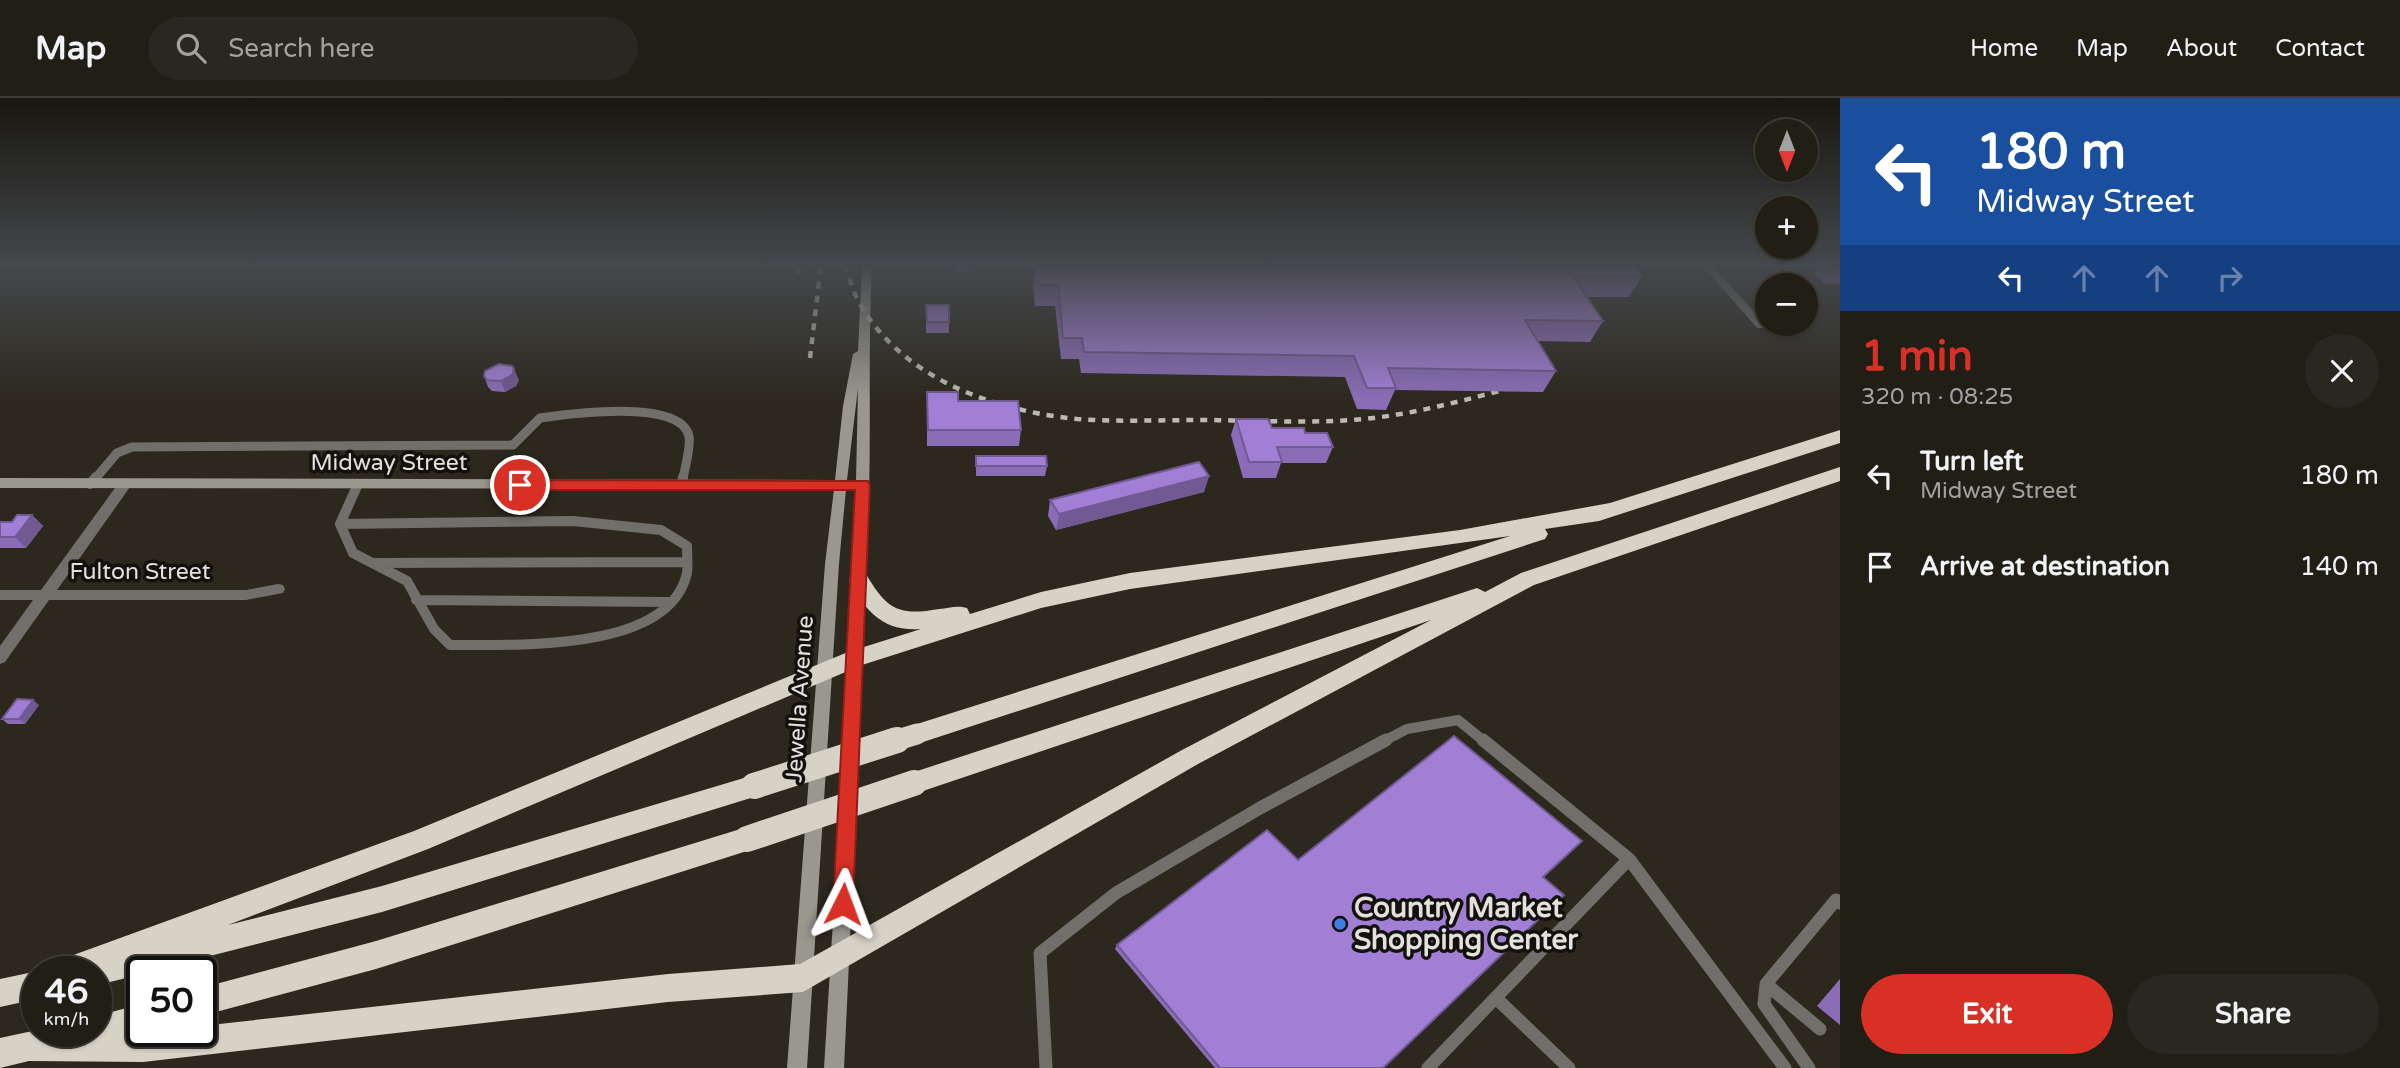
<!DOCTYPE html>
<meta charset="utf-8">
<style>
body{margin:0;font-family:"Varela Round",sans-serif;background:#29271f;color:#f1f3f6;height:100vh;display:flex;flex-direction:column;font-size:26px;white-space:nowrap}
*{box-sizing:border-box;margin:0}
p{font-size:23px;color:#a2a2a1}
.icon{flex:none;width:38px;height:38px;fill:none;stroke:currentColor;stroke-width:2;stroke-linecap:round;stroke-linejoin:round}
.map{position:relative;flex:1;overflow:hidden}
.panel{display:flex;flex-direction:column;background:#211e16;width:560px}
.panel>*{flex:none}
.top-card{background:#1a4fa0;color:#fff;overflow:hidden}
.needle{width:46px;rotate:180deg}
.buttons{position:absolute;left:1755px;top:21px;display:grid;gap:14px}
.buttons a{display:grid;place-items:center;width:63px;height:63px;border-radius:50%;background:#211e16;box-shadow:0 2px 5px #0004,0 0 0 2px #3e3c35;font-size:35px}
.speed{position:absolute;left:21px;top:858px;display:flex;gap:14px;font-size:35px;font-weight:700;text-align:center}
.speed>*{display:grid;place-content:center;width:91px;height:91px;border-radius:50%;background:#211e16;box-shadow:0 2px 5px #0004,0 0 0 2px #3e3c35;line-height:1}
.speed small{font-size:18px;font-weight:400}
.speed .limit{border:4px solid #111;border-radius:10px;background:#fff;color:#111}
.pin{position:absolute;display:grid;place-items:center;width:60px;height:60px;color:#fff;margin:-30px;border:4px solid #fff;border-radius:50%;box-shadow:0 2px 7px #0007}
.me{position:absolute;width:77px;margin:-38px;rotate:3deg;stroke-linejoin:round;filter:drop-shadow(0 0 5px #0008)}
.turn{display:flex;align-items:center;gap:24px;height:147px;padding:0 21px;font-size:32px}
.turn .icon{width:91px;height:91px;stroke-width:2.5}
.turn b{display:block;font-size:49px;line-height:60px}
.lanes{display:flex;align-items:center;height:66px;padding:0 21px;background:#0003;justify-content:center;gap:35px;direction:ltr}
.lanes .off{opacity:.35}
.round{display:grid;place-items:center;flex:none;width:74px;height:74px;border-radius:37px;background:#29271f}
.head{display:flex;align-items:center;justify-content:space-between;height:119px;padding:0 21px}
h1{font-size:42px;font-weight:700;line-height:52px;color:#d93025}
.cta{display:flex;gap:14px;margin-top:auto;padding:14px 21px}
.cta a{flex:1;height:80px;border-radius:42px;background:#d93025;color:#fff;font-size:28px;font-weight:700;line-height:80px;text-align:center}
.cta a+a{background:#29271f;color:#f1f3f6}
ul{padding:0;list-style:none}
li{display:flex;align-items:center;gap:21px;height:91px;padding:0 21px}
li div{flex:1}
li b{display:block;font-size:26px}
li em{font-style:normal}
header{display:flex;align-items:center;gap:42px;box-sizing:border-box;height:98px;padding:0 35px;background:#211e16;border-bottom:2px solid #3e3c35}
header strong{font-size:33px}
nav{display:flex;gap:38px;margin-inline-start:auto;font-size:24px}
.search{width:490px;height:63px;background:#29271f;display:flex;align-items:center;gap:18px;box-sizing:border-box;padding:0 24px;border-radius:38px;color:#a2a2a1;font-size:26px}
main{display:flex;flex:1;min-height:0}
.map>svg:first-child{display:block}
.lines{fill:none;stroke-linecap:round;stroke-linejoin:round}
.lane-far2{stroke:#716f6a;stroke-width:9}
.lane-far1{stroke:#716f6a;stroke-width:10}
.lane{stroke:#716f6a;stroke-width:13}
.street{fill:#716f6a;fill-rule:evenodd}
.secondary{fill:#9a978f;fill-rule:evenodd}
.highway{fill:#d6d2c6;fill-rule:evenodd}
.rail{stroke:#bdbab4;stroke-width:4.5;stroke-dasharray:7 7;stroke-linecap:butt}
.highway-bridge-far1{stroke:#d6d2c6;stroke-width:21}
.highway-bridge{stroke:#d6d2c6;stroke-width:26}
.wall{fill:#8a6db6}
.shaded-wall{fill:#715994}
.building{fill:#a17fd4;stroke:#715994;stroke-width:2}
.route{fill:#d93025;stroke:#8d1f18;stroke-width:2}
.shop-dot{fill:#3f7fe0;stroke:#13110d;stroke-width:2.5}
.labels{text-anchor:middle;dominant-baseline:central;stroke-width:7;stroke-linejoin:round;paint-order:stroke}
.street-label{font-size:23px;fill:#e3e1db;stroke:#13110d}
.near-poi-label{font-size:28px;font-weight:bold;fill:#e3e1db;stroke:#13110d;text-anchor:start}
</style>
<header>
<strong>Map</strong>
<div class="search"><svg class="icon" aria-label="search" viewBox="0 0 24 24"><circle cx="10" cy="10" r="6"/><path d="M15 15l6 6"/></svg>Search here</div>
<nav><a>Home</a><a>Map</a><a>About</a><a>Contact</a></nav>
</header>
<main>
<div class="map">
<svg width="1840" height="970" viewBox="0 0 1840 970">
<rect width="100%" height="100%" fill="#2c281e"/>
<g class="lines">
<path class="lane-far2" d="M95,381L117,355L132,349L513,347L540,320C568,316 680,300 689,338C691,349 685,369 683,381"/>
<path class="lane-far1" d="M90,386L96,379
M682,387L683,379
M573,423L661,432L687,448C687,457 688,466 687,475C669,556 512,546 450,547L434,531L407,483L353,455L340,426Z
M340,426L358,386
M374,465L687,464
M416,502L671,504
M1382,644L1407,631L1458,622L1485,644"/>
<path class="lane" d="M1483,642L1629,761
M1766,886L1820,931
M1496,900L1569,970
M1046,970L1040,855L1116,795L1260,710L1386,642
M1428,970L1629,761L1785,970
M1809,970L1764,906L1766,886L1836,802L1840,805"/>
<path class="street" d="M1702,167H1712L1765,226V230H1757Z
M125,381L131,386L130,389L57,492H246L278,486L283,487L285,491L283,495L246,502H49L5,564L0,566V548L33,502H0V492H41L120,383Z"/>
<path class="secondary" d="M862,167H872C868,245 871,322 869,399C862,590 853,780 844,970H824L849,560L856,392L846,391L839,466L807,970H787L825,466L834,391L0,390V380L835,382L843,308L853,256L858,253ZM858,290L856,382H847Z"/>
<path class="highway" d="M1840,332V345L1599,423L1545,431L1548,436L1545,441L917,646L909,643L905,636L909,629L917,626L1510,438L1130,491L1041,510L862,567L428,751L228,827L382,788L754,677L763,680L766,688L763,696L754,699L382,814L151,873H142V876L106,885L96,881V873H54L58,863L68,859L414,733L848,554L921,531C883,534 865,513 849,482L852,476L859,474L866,476C887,512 899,518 939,511C949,510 957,507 967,510L970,516L1041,494L1130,475L1460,432L1610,405Z
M1840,369V383L1534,487L1198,666L803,894L668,904L143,964L29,963L0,970V940L37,932L96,933V918L142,906V933H146L141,934L201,933V928L668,876L800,866L1182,652L1431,522L914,696L905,693L902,685L905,677L1477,490L1485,494L1521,475Z
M747,729L756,733L760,741L756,749L747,753L376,871L201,918V890L376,843Z
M38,873L37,901L0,909V881Z"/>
<path class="rail" d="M845,167C849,178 852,191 858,202C899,280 995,313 1077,321C1118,324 1159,322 1199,322C1254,322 1309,326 1364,321C1415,316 1465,302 1514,289
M798,175L799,167
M810,260L821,167"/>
<path class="highway-bridge-far1" d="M891,644L917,636"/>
<path class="highway-bridge" d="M754,688L897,642
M747,741L914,685"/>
</g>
<path class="wall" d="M951,167H975V171L958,175Z
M1046,167H1633L1642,178L1629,199H1587L1603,223L1590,244L1538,243L1556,273L1543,294L1395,292L1386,312L1357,311L1345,279L1081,275L1079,261H1061L1055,208H1035L1033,190L1035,169H1047Z
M1821,167H1840V186H1825L1814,176Z
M926,207L949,224V235H926Z
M484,278L519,282L516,288L505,294L492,293L488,289Z
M927,294L958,303L1021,332L1019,348H927Z
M1236,321L1272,330L1305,335L1333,349L1326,365H1281L1276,380H1243L1231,337Z
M976,358L1047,368L1045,378H976Z
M1209,378L1204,394L1056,432L1048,418L1050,402Z
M32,417L43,428L26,450H0V424H12Z
M39,607L25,626H8L2,621Z
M1298,762L1543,779L1383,970H1215L1115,851L1117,847Z
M1840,881V927L1817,908Z"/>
<path class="shaded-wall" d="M958,167H975V171L958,175Z
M514,271L519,282L516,288L505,294L501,283Z
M1209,378L1204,394L1056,432L1059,416Z
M32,417L43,428L26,450L15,439Z
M33,602L39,607L25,626L19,621Z"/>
<path class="building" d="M1051,167H1633L1642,178L1572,177L1603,223L1525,222L1556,273L1388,270L1396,290H1367L1354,258L1084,254L1082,240H1063L1058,187H1037L1035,169H1051Z
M1824,167H1840V176H1833Z
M926,207H949V224H927Z
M499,266L512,268L514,271L512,277L501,283L487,282L484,278L485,273Z
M927,294H958V303H1018L1021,332H928Z
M1236,321H1268L1272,330H1304L1305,335H1327L1333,349H1277L1282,364H1249Z
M976,358H1046L1047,368H976Z
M1199,364L1209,378L1059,416L1050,402Z
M17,417H32L15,439H0V424H12Z
M17,601L33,602L19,621H2Z
M1454,638L1582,743L1543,779L1564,797L1383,970H1220L1117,847L1267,732L1298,762Z"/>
<linearGradient id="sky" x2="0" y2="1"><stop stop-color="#181610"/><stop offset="0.55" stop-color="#45484c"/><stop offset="1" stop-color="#45484c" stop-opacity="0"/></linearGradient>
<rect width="1840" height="303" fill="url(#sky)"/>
<path class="route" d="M520,382L868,383L870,387L853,806L850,813L843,816L835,813L833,806L855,392H520L513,387Z"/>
<circle class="shop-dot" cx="1340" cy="826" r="7"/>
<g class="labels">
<g class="street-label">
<text x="389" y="365">Midway Street</text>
<text x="140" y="474">Fulton Street</text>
<text transform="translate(800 601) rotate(-86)">Jewella Avenue</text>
</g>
<g class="near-poi-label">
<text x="1354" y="810">Country Market<tspan x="1354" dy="32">Shopping Center</tspan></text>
</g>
</g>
</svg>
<div class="buttons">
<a><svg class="needle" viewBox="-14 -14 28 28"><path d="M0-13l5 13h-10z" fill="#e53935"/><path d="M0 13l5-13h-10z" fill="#a2a2a1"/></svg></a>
<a>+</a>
<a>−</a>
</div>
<div class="speed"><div>46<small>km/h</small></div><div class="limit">50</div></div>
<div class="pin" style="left:520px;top:387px;background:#d93025"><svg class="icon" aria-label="arrive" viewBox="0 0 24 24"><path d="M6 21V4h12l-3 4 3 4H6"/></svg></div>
<svg class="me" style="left:843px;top:806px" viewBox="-20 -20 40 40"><path d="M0-17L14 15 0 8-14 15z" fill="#d93025" stroke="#fff" stroke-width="4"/></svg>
</div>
<section class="panel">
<div class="top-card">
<div class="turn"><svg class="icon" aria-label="left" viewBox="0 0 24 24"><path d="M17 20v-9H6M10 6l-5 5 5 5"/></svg><div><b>180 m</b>Midway Street</div></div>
<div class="lanes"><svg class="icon" aria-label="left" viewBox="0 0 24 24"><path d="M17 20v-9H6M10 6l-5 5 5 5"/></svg><svg class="icon off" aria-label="ahead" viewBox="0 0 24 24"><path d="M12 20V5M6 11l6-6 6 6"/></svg><svg class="icon off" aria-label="ahead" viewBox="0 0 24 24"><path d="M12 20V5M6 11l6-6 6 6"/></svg><svg class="icon off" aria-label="right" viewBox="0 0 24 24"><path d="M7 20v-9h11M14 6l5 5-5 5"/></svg></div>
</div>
<div class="head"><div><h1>1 min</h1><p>320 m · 08:25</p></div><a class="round"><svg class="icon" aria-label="close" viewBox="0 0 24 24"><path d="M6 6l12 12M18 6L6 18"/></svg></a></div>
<ul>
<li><svg class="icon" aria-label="left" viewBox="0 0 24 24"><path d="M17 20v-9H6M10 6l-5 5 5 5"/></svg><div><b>Turn left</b><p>Midway Street</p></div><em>180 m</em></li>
<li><svg class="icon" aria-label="arrive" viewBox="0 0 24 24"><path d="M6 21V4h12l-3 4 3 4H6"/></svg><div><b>Arrive at destination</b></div><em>140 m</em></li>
</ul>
<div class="cta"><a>Exit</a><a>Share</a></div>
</section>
</main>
